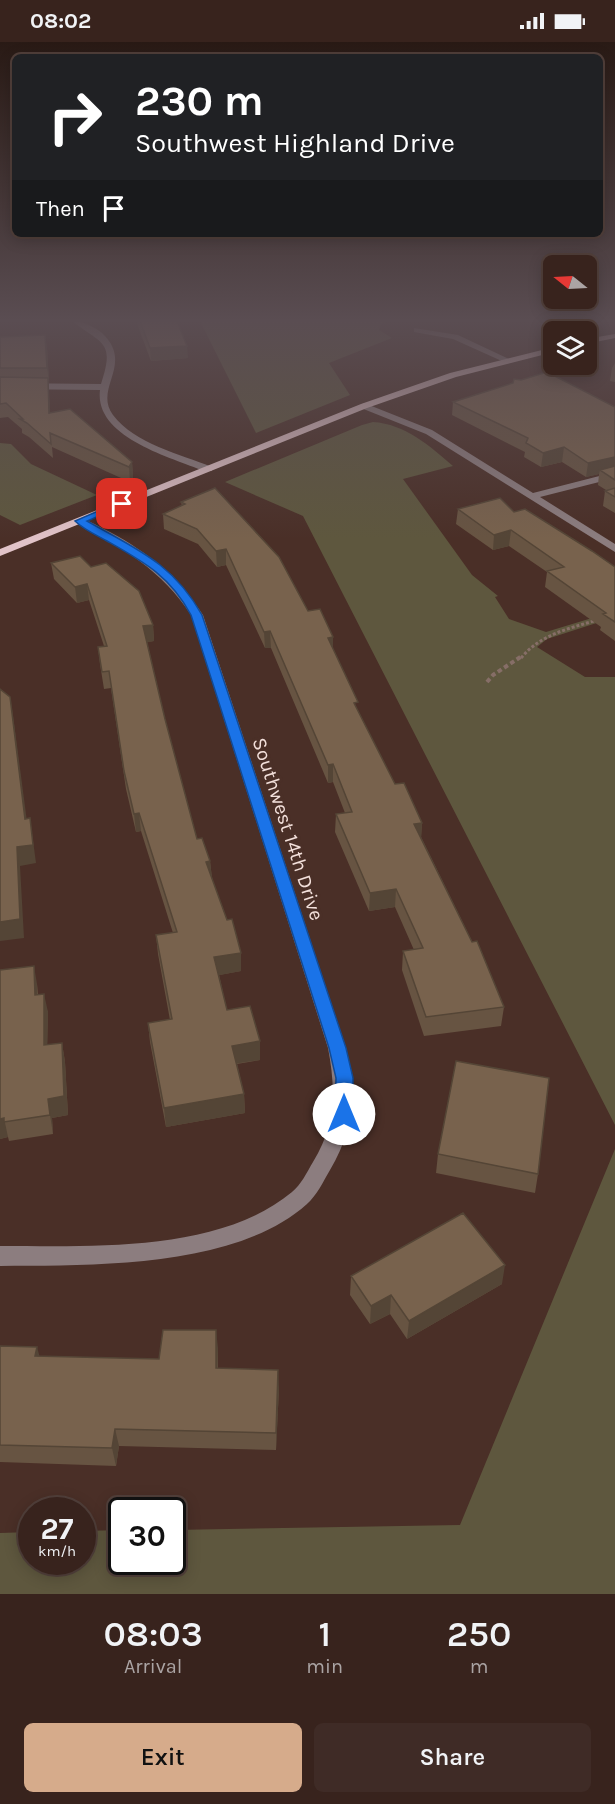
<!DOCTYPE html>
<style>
body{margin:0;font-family:Karla,sans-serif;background:#3f2b26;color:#f1f3f6;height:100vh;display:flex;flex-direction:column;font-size:22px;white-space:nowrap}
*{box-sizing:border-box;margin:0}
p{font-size:20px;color:#aba4a4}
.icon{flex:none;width:33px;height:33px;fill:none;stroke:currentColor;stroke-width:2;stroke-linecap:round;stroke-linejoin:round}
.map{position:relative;height:1552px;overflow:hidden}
.side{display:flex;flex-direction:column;background:#38231d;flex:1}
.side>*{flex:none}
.banner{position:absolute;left:12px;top:12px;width:591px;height:183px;border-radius:9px;box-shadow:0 3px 15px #0003,0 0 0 2px #52403b;background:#202124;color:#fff;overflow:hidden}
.needle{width:39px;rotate:288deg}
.tools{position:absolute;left:543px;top:213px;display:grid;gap:12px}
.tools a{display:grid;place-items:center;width:54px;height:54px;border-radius:9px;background:#38231d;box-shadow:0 3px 15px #0003,0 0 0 2px #52403b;font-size:30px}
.speed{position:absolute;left:18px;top:1455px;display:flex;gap:12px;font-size:30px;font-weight:700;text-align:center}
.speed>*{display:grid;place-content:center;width:78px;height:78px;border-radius:50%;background:#38231d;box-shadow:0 3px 15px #0003,0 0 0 2px #52403b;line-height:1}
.speed small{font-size:15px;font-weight:400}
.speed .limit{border:3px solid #111;border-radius:9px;background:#fff;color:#111}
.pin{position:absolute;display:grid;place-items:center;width:51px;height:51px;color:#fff;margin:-26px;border-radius:12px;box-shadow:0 3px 9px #0006}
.me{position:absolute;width:66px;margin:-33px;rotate:0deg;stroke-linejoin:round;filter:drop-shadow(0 0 4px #0008)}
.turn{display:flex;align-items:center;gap:21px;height:126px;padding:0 24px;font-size:27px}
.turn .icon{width:78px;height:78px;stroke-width:2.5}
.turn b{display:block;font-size:42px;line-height:51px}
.then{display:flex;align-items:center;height:57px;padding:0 24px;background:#0003;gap:12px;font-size:22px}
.eta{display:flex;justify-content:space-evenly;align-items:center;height:102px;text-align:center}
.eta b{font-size:36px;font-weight:600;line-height:42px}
.action{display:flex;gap:12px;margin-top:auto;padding:12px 24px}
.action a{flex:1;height:69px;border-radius:9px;background:#d6ab8b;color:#111;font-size:24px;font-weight:600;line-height:69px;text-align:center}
.action a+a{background:#3f2b26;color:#f1f3f6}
.status{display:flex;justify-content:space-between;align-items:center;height:42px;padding:0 30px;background:#38231d;direction:ltr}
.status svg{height:16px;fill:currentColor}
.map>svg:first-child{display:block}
.green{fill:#5e573e}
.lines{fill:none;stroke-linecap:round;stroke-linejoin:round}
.path-far1{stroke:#866e67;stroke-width:3;stroke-dasharray:3 2;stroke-linecap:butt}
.path{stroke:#866e67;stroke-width:4;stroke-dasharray:4.5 3;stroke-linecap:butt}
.minor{fill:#8c7d7f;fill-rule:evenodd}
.major{fill:#e1c3c8;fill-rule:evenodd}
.wall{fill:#675442}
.shaded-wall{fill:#544536}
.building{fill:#78624d;stroke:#544536;stroke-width:1.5}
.route{fill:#1a73e8;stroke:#114b97;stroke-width:1.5}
.labels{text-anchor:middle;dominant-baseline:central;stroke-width:6;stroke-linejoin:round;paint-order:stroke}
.street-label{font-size:20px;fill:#f3e0db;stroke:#4a2f27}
</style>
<div class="status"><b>08:02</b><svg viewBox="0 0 49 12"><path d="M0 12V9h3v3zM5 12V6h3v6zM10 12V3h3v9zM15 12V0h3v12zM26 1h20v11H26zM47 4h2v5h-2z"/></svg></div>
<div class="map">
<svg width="615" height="1552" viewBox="0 0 615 1552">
<rect width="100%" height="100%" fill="#4a2f27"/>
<path class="green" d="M200,279H386L380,284L379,288L392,296L329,321L350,353L256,391Z
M373,380C405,382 430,404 453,424L403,437L472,533L498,554L495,555L509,577L546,590L615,569V575L547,597L537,605L585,635H615V1083L303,474L225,440L362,383Z
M0,401L11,402L31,422L97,453L20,483L0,473Z
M615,1107V1552H0V1491L31,1490L32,1520H82L83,1489L121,1488L122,1520H172L173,1488L460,1483Z"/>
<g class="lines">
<path class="path-far1" d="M521,616C541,592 568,587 597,578"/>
<path class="path" d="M487,640L493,633L522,614"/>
<path class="minor" d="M72,279C83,279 93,284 102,291C135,322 93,346 113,373C135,402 180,412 212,425V429H204C170,415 94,395 100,348L0,347V341L101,342C115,299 103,303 72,279Z
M414,286L458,293L511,318L504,320L453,297L414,290Z
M364,361L432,388L533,451L615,430V436L540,455L615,502V510L426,392L361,366L359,364Z
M80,476C90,479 100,485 110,490C149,511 179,536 203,573L346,1006C356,1051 354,1088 330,1128C323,1140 317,1153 307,1162C234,1227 92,1223 0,1224V1204C90,1204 219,1211 292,1150C301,1143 307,1130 313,1120C336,1083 336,1048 328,1006L191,573C163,529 122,505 76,481V477Z"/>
<path class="major" d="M615,292V296L586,302V297Z
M554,305V310L456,335L367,366L0,514V507L361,362L450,331Z"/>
</g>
<path class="wall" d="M136,279H177L188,316L151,319Z
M0,295L47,306L49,339H48L50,371L132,420L133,435L130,440L52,405L53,416L29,395L22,391V387L8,375L0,376Z
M615,321V340L610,339L612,326Z
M453,360L615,365V471L603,464L605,449L606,448L598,443L599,432L586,435L562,420L541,425L524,415L525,410L452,373Z
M215,446L308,569L333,595V607L357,667L395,742L422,781L421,795L504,965L501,984L424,994L402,928L403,909L414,908L395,865L369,869L335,790L336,772L345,771L333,740L328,741L271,606H265L226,523L217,525L198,502L164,487L163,472L182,464L181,460Z
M458,467L514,470L615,525V599L600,588L601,585L545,545L547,530L509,504L493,508L456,482Z
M51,521L153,583L154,599L147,600L165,677L197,797L210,819L212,836L241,929L219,933L227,968L260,1018L237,1022L244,1052L245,1071L166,1085L150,1000L148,981L170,978L158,912L156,893L173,891L141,789L136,790L126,747L111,646L104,647L100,622L98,605L104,604L89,558L77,561L54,537Z
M0,928L37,942L38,952L48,970L47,1003L62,1001L65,1020L68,1073L52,1076L53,1092L9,1099L8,1095L0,1097Z
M438,1112L538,1132L535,1151L436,1131Z
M351,1234L502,1242L407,1297L390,1272L370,1282L350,1253Z
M0,1304L39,1314L159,1317L218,1306V1326L279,1346L276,1408L119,1404L116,1424L0,1420Z"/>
<path class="shaded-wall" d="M45,293L47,306L49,339L47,326Z
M187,304L188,316L151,319L150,306Z
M48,336L49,350L51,385L49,371Z
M564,405L562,420L541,425L543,411Z
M615,415V429L600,428L599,432L586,435L588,421Z
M132,420L133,435L130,440L129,425Z
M511,488L509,504L493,508L494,493Z
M226,507V523L217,525L216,509Z
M87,542L89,558L77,561L75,545Z
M153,583L154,599L144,601L143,584Z
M270,589L271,606H265L264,590Z
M333,595V612L328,596Z
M10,655L13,673L29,795L25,777Z
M333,722V740L328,741V723Z
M139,771L141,789L136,790L134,772Z
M30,776L36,821L20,824L24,896L0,899V880L17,805Z
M422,781L421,799L414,782Z
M210,819L212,837L206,820Z
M396,847L395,865L369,869L370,851Z
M241,911V929L215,934L214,915Z
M34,924L37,942L38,972L35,953Z
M44,952L48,970L47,1022L44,1003Z
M260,999V1018L233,1022L232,1004Z
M62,1001L65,1020L68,1073L52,1076L53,1092L50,1073L48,1057Z
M244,1052L245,1071L166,1085L164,1066Z
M4,1076L8,1095L0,1097V1077Z
M505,1223L502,1242L407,1297L409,1279Z
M391,1253L390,1272L370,1282L371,1264Z
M216,1288L218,1306L217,1344L216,1326Z
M37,1305L42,1323L35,1314Z
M278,1328L279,1346L276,1408V1391Z
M115,1387L119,1404L116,1424L112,1406Z"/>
<path class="building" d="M140,279H177L187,304L150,306Z
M45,293L47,326H0V295Z
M547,330L615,365V415L588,421L564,405L543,411L526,401L528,396L453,360L513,341L514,337L521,338Z
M0,335L48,336L49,371L70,367L132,420L129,425L50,391L51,402L27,381L20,377H23L6,361L0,362Z
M615,424V438L600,428Z
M215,446L279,515L308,569L320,567L333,595L328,596L358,660L354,661L395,742L404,741L422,781L414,782L472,900L477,899L504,965L426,975L403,909L423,906L396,847L370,851L336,772L352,770L333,722L328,723L270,589L264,590L226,507L216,509L197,487L163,472L185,462L181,460Z
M615,446V455L605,449Z
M500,456L514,470L525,467L592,509L615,525V580L603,572L606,571L547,529L564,525L511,488L494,493L458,467Z
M80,514L91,525L106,521L139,549L153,583L143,584L165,677L197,797L202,796L210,819L206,820L227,878L232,877L241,911L214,915L227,968L250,964L260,999L232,1004L244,1052L164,1066L148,981L172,977L156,893L177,890L139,771L134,772L124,729L109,629L102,630L98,605L107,604L87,542L75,545L51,521Z
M0,647L10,655L25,777L30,776L33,803L17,805L20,877L0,880Z
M34,924L35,953L44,952V1003L62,1001L64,1054L48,1057L50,1073L4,1080V1076L0,1077V928Z
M456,1019L549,1036L538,1132L438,1112Z
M463,1171L505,1223L409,1279L391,1253L371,1264L351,1234Z
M163,1288H216V1326L278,1328L276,1391L115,1387L112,1406L0,1403V1304L37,1305L35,1314L159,1317Z"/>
<linearGradient id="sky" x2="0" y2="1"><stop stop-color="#291a15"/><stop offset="0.56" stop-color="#5a4d52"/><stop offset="1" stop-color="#5a4d52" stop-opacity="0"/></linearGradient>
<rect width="615" height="497" fill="url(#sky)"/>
<path class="route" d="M119,460L127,462L87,479C136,507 173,521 202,573L346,1006L353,1036V1072L350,1077L344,1079L338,1077L335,1072L336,1036L329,1006L191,573C170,534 144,520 107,499C96,493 83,487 75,479Z"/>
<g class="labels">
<g class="street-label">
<text transform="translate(288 787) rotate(72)">Southwest 14th Drive</text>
</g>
</g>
</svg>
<div class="tools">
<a><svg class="needle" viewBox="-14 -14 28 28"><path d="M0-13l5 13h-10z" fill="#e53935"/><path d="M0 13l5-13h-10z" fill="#aba4a4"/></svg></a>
<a><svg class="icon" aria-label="layers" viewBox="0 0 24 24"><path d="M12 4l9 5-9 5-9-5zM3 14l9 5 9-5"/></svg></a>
</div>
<div class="speed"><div>27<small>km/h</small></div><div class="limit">30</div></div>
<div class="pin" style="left:122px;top:462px;background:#d93025"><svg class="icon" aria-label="arrive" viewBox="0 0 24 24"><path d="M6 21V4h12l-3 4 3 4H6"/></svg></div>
<svg class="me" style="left:344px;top:1072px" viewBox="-20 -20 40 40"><circle r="19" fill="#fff"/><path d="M0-13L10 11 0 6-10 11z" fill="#1a73e8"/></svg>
<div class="banner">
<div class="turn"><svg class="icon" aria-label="right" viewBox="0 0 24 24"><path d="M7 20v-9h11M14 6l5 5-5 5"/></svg><div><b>230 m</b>Southwest Highland Drive</div></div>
<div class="then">Then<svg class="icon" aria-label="arrive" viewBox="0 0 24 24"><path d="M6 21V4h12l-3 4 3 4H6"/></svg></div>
</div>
</div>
<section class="side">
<div class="eta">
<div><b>08:03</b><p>Arrival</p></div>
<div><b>1</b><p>min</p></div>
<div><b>250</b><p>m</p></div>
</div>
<div class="action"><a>Exit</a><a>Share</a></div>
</section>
